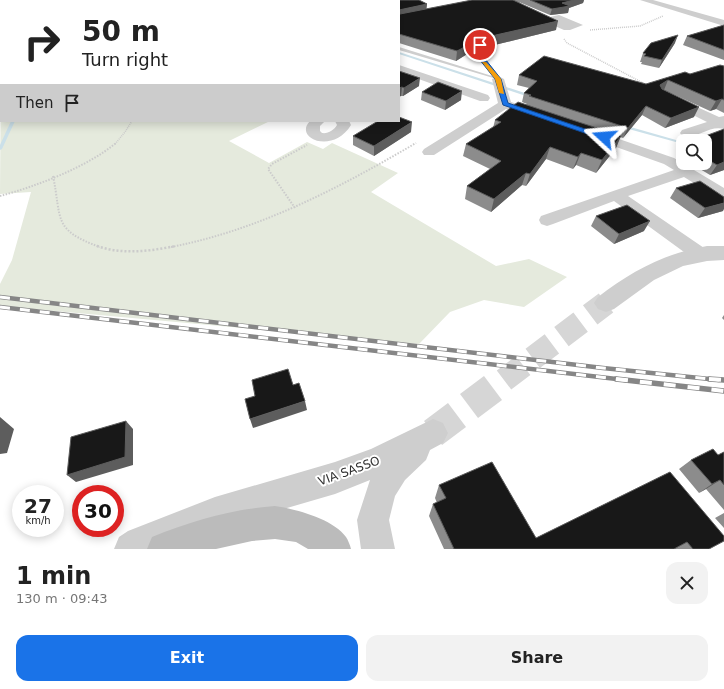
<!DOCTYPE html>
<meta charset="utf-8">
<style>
body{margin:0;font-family:"DejaVu Sans",sans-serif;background:#f2f2f2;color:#222;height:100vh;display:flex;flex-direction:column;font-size:15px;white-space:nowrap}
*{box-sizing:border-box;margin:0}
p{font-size:13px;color:#767676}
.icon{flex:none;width:22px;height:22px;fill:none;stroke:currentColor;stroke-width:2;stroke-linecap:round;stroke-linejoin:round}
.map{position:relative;height:549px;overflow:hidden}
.sheet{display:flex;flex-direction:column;background:#fff;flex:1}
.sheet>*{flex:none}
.banner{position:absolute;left:0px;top:0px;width:400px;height:122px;box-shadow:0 2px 10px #0003;background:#fff;color:#222;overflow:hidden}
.fabs{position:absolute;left:676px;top:134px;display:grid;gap:8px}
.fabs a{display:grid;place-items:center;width:36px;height:36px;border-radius:8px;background:#fff;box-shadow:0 2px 10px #0003;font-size:20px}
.speed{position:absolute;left:12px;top:485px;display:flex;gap:8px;font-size:20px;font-weight:700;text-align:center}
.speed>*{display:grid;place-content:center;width:52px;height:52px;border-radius:50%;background:#fff;box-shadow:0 2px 10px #0003;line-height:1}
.speed small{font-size:10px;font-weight:400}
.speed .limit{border:6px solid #d22;background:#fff;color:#111}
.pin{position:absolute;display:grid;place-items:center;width:34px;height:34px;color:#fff;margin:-17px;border:2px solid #fff;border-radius:50%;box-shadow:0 1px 4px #0007}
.me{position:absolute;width:44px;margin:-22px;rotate:289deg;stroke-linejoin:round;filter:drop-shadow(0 0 3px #0008)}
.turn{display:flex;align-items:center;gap:14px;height:84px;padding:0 16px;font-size:18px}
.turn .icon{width:52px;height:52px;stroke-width:2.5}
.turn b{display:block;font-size:28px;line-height:34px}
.then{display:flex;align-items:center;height:38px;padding:0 16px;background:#0003;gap:8px;font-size:15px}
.round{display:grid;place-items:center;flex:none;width:42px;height:42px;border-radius:12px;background:#f2f2f2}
.head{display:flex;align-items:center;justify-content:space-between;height:68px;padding:0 16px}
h1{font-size:24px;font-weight:800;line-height:30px}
.cta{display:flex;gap:8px;margin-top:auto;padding:8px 16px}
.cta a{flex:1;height:46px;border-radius:12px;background:#1a73e8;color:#fff;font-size:16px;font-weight:800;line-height:46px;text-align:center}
.cta a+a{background:#f2f2f2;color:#222}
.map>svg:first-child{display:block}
.green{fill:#e5eadd}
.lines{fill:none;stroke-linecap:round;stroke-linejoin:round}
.stream{fill:#cbe0e9;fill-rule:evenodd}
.tertiary-tunnel-far1{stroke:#d6d6d6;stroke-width:24;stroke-dasharray:24 12;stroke-linecap:butt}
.tertiary-tunnel{stroke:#d6d6d6;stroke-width:30;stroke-dasharray:30 15;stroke-linecap:butt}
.path-far2{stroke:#cbcbcb;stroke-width:1.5;stroke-dasharray:1 1;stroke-linecap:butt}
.path-far1{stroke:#cbcbcb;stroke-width:2;stroke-dasharray:1.5 1.5;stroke-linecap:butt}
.path{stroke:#cbcbcb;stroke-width:2.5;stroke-dasharray:2 2;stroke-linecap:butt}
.service{fill:#cecece;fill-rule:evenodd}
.minor{fill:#cecece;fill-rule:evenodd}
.tertiary{fill:#cecece;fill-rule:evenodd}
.secondary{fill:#bbb;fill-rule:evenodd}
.rail-far1-casing{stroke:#868686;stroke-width:4.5}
.rail-casing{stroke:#868686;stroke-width:5.5}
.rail-far1{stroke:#fff;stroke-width:3;stroke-dasharray:10;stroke-linecap:butt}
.rail{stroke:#fff;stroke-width:4;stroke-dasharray:12;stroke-linecap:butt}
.wall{fill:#8c8c8c}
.shaded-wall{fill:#5d5d5d}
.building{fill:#181818;stroke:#5d5d5d}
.route{fill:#1a73e8;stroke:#114b97}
.slow{fill:#f59e0b}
.labels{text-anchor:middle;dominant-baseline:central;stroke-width:4;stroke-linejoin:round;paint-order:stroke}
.near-street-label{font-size:12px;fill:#313131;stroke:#fff}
</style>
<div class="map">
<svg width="724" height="549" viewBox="0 0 724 549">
<rect width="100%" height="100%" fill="#fff"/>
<path class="green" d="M1,51V121H270L229,141L269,163L307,142L323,149L332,143L398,173L371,192L496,266L529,259L567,277L524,307L484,300L450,312L419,344L0,306V284L12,260L31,192L0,194Z"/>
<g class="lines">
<path class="stream" d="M0,7H1V9H0Z
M399,52L531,95L532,96L529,97L399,54Z
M11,121H15L2,149L0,150V145Z
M625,126H627L683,142V144L625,128Z"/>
<path class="tertiary-tunnel-far1" d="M504,380L606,303"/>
<path class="tertiary-tunnel" d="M433,433L505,379"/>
<path class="path-far2" d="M247,0L250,1
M590,30L640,26L663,16
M564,39L567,43L647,85
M115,144L125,132L132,121"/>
<path class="path-far1" d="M53,176C62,219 52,230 100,247
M0,196C37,186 87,167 116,143
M295,208L268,169L272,164L307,145
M171,247C259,230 339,188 416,143"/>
<path class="path" d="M97,246C123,255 150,251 176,246"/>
<path class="service" d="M478,44L482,45L478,50L500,78V80L399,50V47L492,76L473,50Z"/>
<path class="minor" d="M70,0H80V1H70Z
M504,0H512L550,17L559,15L583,25L570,30H564L507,5Z
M640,0H653L724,20V26Z
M399,65L488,95L490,98L488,101H480L399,72Z
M498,76L504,79L511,102L543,112L544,115L543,118H533L506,109L434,155H424L422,152L424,149L498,103L492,79Z
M673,96L719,117L724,116V129C708,125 697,140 682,136L680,133L682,130L707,122L669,103L667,100Z
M310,121H325L320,126V131L322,133C328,134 334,130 337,125L335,121H349L351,125C333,155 293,138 310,121Z
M593,130L674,158L724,188V200L718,198L684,177L628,196L707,250L710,255L707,260L701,261L695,260L614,201L553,224L547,226L541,224L539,220L541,216L674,170L664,164L588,137L586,134L588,131Z"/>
<path class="tertiary" d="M707,246H724V260L707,261L683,266L654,280L614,309L606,312L598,309L594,303L598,297C632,271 665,253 707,246Z
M433,419L443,423L448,433L443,443L430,450L426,460L405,480L395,496L389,520L395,549H361L357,520L370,480L335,494L215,529L167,549H114L119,537L128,531L215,497L335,462L371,449Z"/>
<path class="secondary" d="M275,506C296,509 333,519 346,537C348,540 350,545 351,549H308L296,542L275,539L252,541L216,549H147L152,537C191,521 232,509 275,506Z"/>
<defs>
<path id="rail-far1" d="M0,297L603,368L719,380
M0,307L625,380"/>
<path id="rail" d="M616,379L724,391
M709,379L724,380"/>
</defs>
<use href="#rail-far1" class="rail-far1-casing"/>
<use href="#rail" class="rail-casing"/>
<use href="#rail-far1" class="rail-far1"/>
<use href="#rail" class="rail"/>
</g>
<path class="wall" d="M317,0H419L427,4L426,9L472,0H584L583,3L569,8L568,13L550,15L519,2L556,30L486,47L478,43L473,48L472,51L456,61L399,43V1H317Z
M724,25V60L683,45L687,36Z
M675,43L659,68L641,64L642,62H640L643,53Z
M724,66V113L716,109L710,111L664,90L694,117L665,128L642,115L623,138L620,137L616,148L596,173L576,165L573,169L546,159L526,186L522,185L491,212L465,199L467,186L490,169L463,156L466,144L493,128L495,120L526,105L527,104L522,102L524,93L529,88L517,85L519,75L646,84Z
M399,71L419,86L403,96H401Z
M422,92L461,100L445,110L421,100Z
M724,129V170L710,175L690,163H705V141Z
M411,132L374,156L353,145V136Z
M683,145V159L677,155Z
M676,188L723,211L698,218L670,198Z
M596,216L644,231L614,244L591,226Z
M724,315V320L722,318Z
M724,452V510L706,489L699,493L679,469L691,460L718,455Z
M670,472L709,549H444L429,516L433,504L437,503L435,498L439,485L536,538Z
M724,513V528L715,518Z"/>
<path class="shaded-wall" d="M574,0H584L583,3L569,8L568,13L550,15L552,9L562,3Z
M427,4L426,13L399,18V10Z
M558,21L556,30L486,47L487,37Z
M480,33L478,43L473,48L472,51L456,61L457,51L473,39Z
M678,35L675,43L659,68L662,60Z
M420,78L419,86L403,96L404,88Z
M668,80L664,90L656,95L660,85Z
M402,87L401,96L399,97V88Z
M462,91L461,100L445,110L446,101Z
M722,99L716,109L710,111L716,101Z
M646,106L642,115L623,138L628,128Z
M699,107L694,117L665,128L671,118Z
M412,122L411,132L374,156V146Z
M621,136L616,148L596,173L602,160Z
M550,147L546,159L526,186L530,174Z
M581,153L576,165L573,169L578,157Z
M724,162V170L710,175L717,165Z
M526,173L522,185L491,212L494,199Z
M724,203V209L723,211L698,218L705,208Z
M650,221L644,231L614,244L619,234Z
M305,401L307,410L253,428L250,419Z
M0,417L14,429L7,453L0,454Z
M126,421L133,429V465L76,482L67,475Z
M720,480L706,489L699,493L712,484Z"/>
<path class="building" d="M320,0H419L427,4L399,10V1H320Z
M472,0H513L558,21L487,37L480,33L473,39L474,42L457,51L399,34V14H400Z
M530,0H574L562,3L570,6L552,9Z
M724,25V50L687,36Z
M678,35L662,60L644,56L646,54L643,53L651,43Z
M544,56L646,84L685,72L690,74L720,65L724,66V100L722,99L716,101L668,80L660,85L662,89L699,107L671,118L646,106L628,128L529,96L531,95L524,93L537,81L519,75Z
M399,71L420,78L404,88L402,87L399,88Z
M438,82L462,91L446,101L422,92Z
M518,102L621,136L602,160L581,153L578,157L550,147L530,174L526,173L494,199L467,186L501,161L466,144L501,122L495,120Z
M399,117L412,122L374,146L353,136L378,121H399Z
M724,129V162L717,165L705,158V141H692Z
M700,181L724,197V203L705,208L676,188Z
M627,205L650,221L619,234L596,216Z
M288,369L293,385L299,383L305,401L250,419L245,399L255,396L252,380Z
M126,421L125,457L67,475L71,437Z
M713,449L718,455L724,452V485L720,480L712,484L691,460Z
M492,462L536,538L670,472L724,536V541L709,549H693L687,542L674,549H454L433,504L446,498L439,485Z"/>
<path class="route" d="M478,44L483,45L478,50L501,79L508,103L606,136V139H602L503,105L495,79L472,50Z"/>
<path class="slow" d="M482,62H486L501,79L504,94L499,93L495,79Z"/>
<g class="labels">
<g class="near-street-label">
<text transform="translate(349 471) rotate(-20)">VIA SASSO</text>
</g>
</g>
</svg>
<div class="fabs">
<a><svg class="icon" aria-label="search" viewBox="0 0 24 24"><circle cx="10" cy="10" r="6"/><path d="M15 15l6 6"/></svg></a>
</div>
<div class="speed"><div>27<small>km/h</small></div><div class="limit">30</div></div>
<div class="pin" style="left:480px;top:45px;background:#d93025"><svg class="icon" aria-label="arrive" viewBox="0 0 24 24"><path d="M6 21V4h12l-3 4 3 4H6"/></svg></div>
<svg class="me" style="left:604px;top:137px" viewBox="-20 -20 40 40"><path d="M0-17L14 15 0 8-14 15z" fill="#1a73e8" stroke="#fff" stroke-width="4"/></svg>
<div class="banner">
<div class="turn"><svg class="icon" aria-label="right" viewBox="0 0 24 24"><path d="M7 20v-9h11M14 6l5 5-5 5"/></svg><div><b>50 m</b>Turn right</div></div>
<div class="then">Then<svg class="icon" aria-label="arrive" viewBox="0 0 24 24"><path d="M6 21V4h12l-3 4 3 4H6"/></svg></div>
</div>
</div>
<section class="sheet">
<div class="head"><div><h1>1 min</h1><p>130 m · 09:43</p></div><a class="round"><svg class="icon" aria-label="close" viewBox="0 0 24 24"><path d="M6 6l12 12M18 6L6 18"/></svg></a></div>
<div class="cta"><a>Exit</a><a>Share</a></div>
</section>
